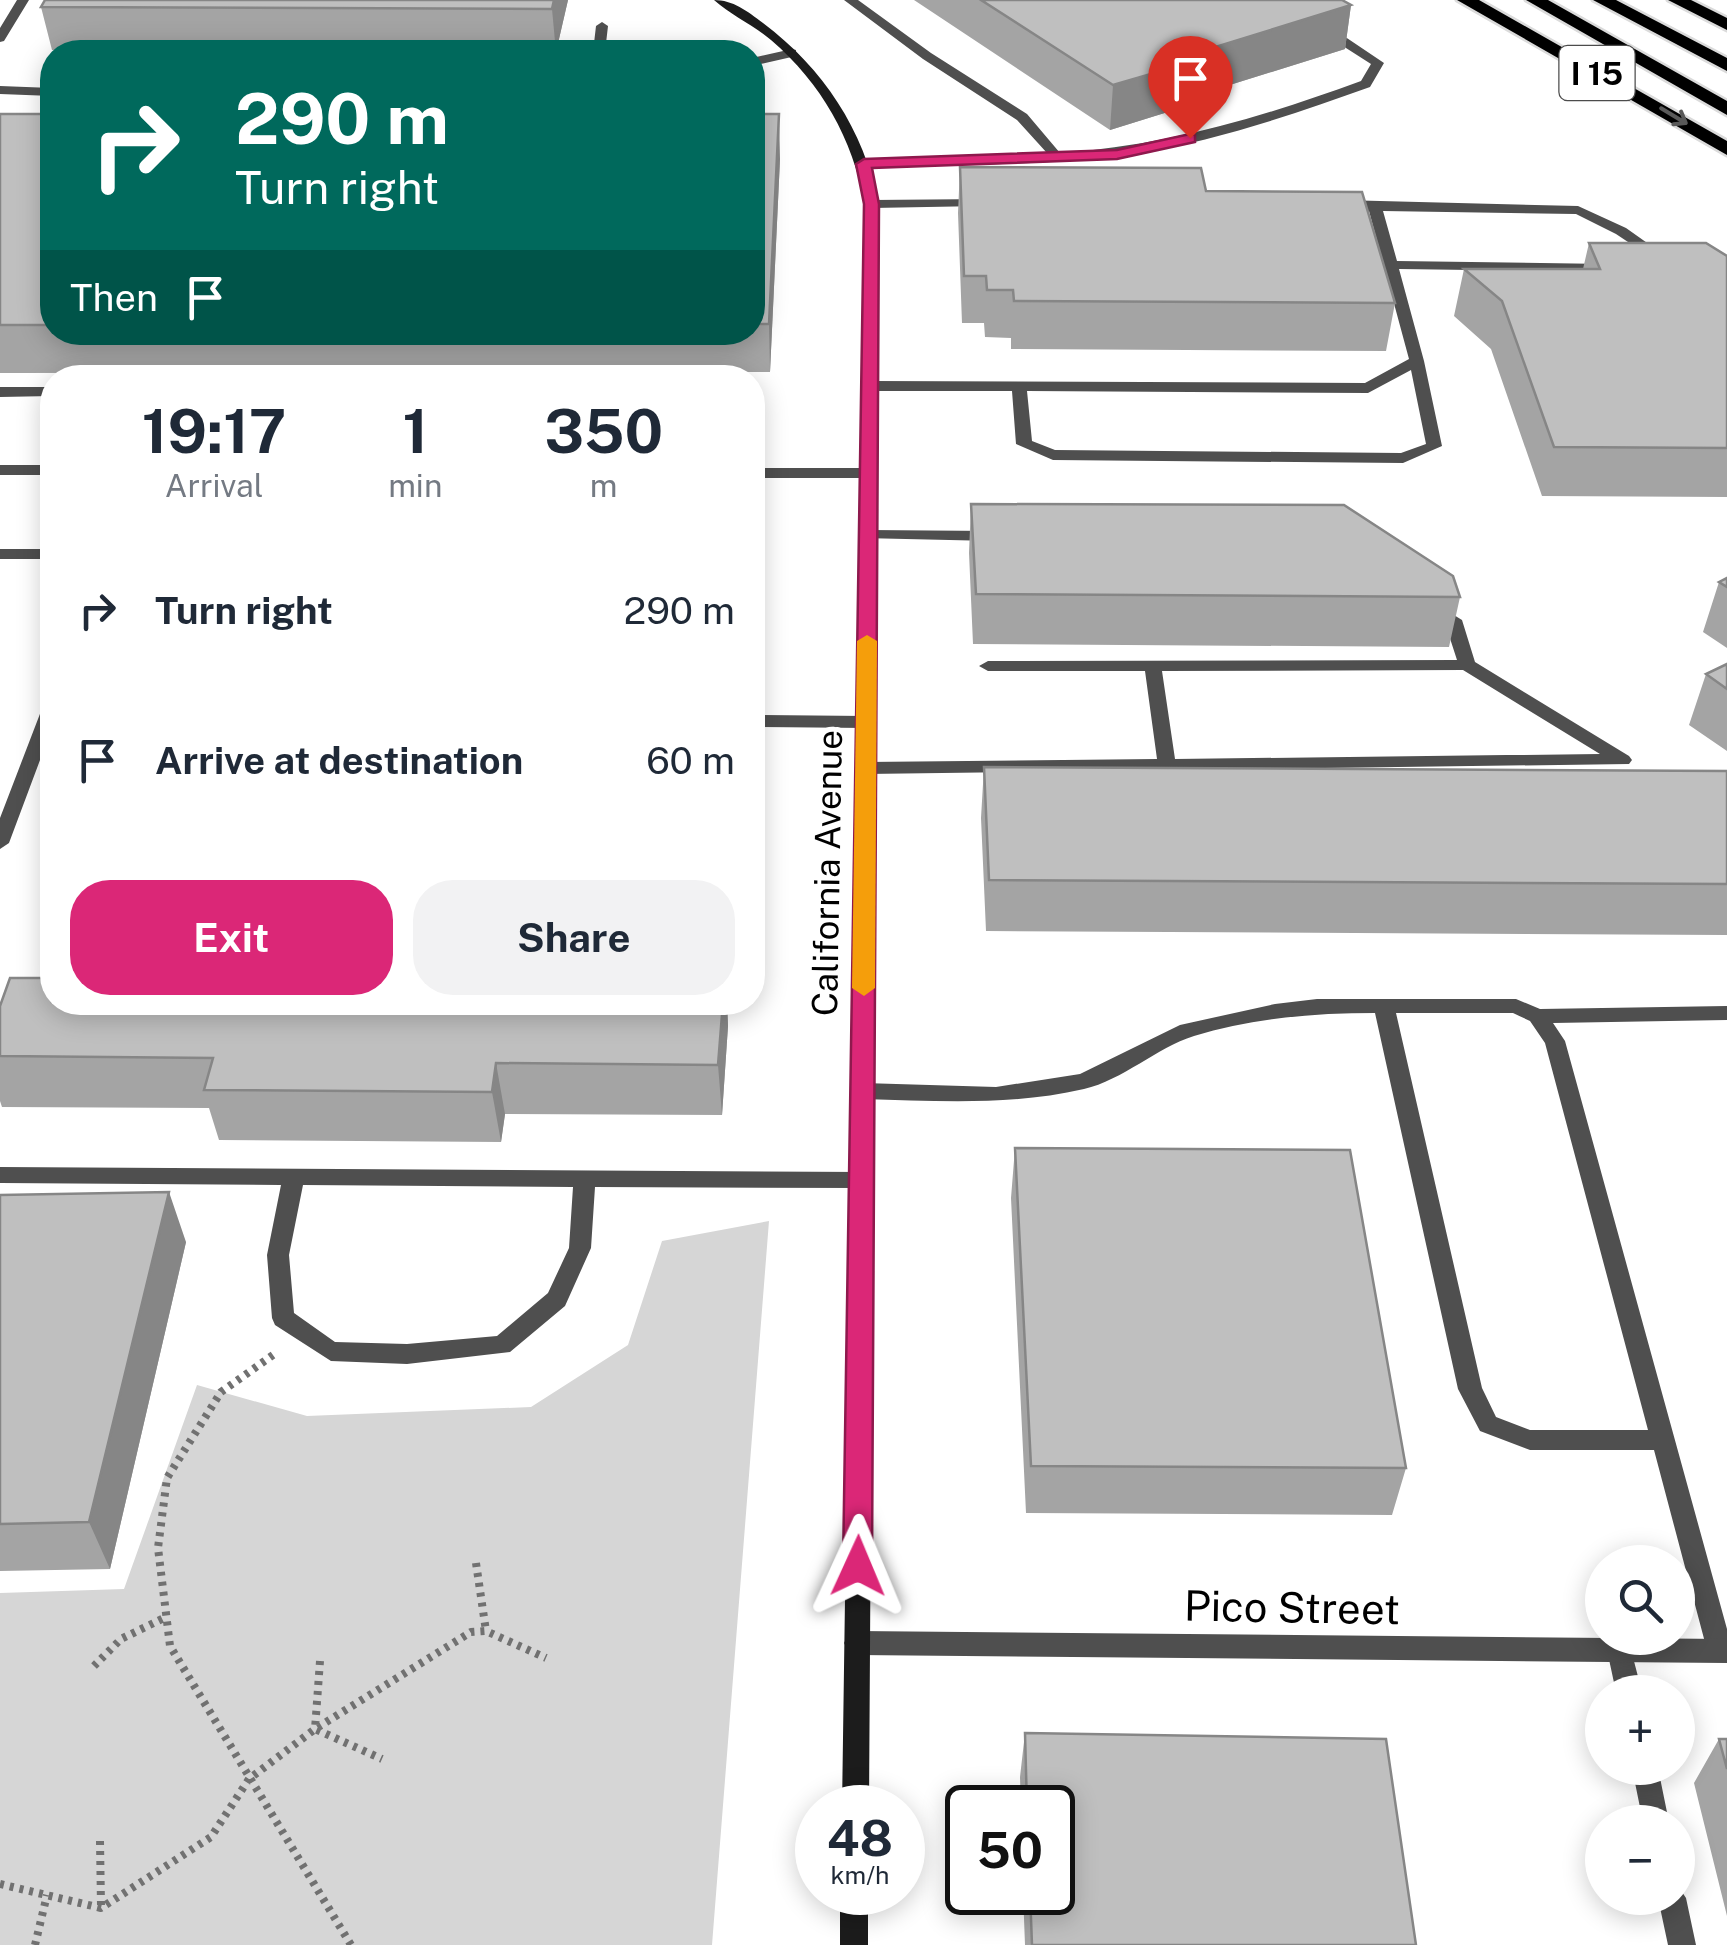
<!DOCTYPE html>
<meta charset="utf-8">
<style>
body{margin:0;font-family:"Public Sans",sans-serif;background:#f2f2f3;color:#1f2937;height:100vh;display:flex;flex-direction:column;font-size:38px;white-space:nowrap}
*{box-sizing:border-box;margin:0}
p{font-size:32px;color:#747a83}
.icon{flex:none;width:55px;height:55px;fill:none;stroke:currentColor;stroke-width:2;stroke-linecap:round;stroke-linejoin:round}
.map{position:relative;flex:1;overflow:hidden}
.sheet{position:absolute;left:40px;top:365px;width:725px;height:650px;display:flex;flex-direction:column;background:#fff;border-radius:40px;box-shadow:0 5px 25px #0003}
.sheet>*{flex:none}
.banner{position:absolute;left:40px;top:40px;width:725px;height:305px;border-radius:40px;box-shadow:0 5px 25px #0003;background:#00695c;color:#fff;overflow:hidden}
.tools{position:absolute;left:1585px;top:1545px;display:grid;gap:20px}
.tools a{display:grid;place-items:center;width:110px;height:110px;border-radius:50%;background:#fff;box-shadow:0 5px 25px #0003;font-size:50px}
.speed{position:absolute;left:795px;top:1785px;display:flex;gap:20px;font-size:50px;font-weight:700;text-align:center}
.speed>*{display:grid;place-content:center;width:130px;height:130px;border-radius:50%;background:#fff;box-shadow:0 5px 25px #0003;line-height:1}
.speed small{font-size:25px;font-weight:400}
.speed .limit{border:5px solid #111;border-radius:15px;background:#fff;color:#111}
.pin{position:absolute;display:grid;place-items:center;width:85px;height:85px;color:#fff;margin:-102px -42px;border-radius:50% 50% 50% 0;rotate:-45deg;box-shadow:0 0 10px #0007}
.pin .icon{rotate:45deg}
.me{position:absolute;width:110px;margin:-55px;rotate:1deg;stroke-linejoin:round;filter:drop-shadow(0 0 8px #0008)}
.turn{display:flex;align-items:center;gap:35px;height:210px;padding:0 30px;font-size:45px}
.turn .icon{width:130px;height:130px;stroke-width:2.5}
.turn b{display:block;font-size:70px;line-height:85px}
.then{display:flex;align-items:center;height:95px;padding:0 30px;background:#0003;gap:20px;font-size:38px}
.eta{display:flex;justify-content:space-evenly;align-items:center;height:170px;text-align:center}
.eta b{font-size:60px;font-weight:700;line-height:70px}
.action{display:flex;gap:20px;margin-top:auto;padding:20px 30px}
.action a{flex:1;height:115px;border-radius:40px;background:#db2777;color:#fff;font-size:40px;font-weight:700;line-height:115px;text-align:center}
.action a+a{background:#f2f2f3;color:#1f2937}
ul{padding:0;list-style:none}
li{display:flex;align-items:center;gap:30px;height:150px;padding:0 30px}
li div{flex:1}
li b{display:block;font-size:38px}
li em{font-style:normal}
.map>svg:first-child{display:block}
.green{fill:#d6d6d6}
.lines{fill:none;stroke-linecap:round;stroke-linejoin:round}
.highway-casing{stroke:#dbdbdb;stroke-width:5}
.path{stroke:#717171;stroke-width:8;stroke-dasharray:4 6;stroke-linecap:butt}
.lane{fill:#4f4f4f;fill-rule:evenodd}
.street{fill:#4f4f4f;fill-rule:evenodd}
.secondary{fill:#1c1c1c;fill-rule:evenodd}
.highway{fill:#000;fill-rule:evenodd}
.wall{fill:#a4a4a4}
.shaded-wall{fill:#868686}
.building{fill:#bfbfbf;stroke:#868686;stroke-width:2.5}
.oneway{stroke:#595959}
.route{fill:#db2777;stroke:#8e194d;stroke-width:2.5}
.slow{fill:#f59e0b}
.labels{text-anchor:middle;dominant-baseline:central;stroke-width:10;stroke-linejoin:round;paint-order:stroke}
.shield{fill:#fff;stroke:#4c4c4c;stroke-width:2.5}
.shield-label{font-size:32px;font-weight:bold;fill:#000}
.street-label{font-size:35px;fill:#000;stroke:#fff}
.near-street-label{font-size:42px;fill:#000;stroke:#fff}
</style>
<div class="map">
<svg width="1727" height="1945" viewBox="0 0 1727 1945">
<rect width="100%" height="100%" fill="#fff"/>
<path class="green" d="M769,1221L712,1945H0V1593L124,1589L197,1385L307,1416L531,1407L628,1345L662,1241Z"/>
<g class="lines">
<defs>
<path id="highway" d="M1457,0H1479L1727,141V155Z
M1526,0H1548L1727,101V115Z
M1593,0H1616L1727,58V71Z
M1668,0H1691L1727,18V30Z"/>
</defs>
<use href="#highway" class="highway-casing"/>
<path class="path" d="M273,1355L221,1392L167,1478L158,1548L170,1646L351,1945
M476,1563L486,1631
M320,1661L315,1729L382,1759
M94,1666L121,1639L166,1617
M100,1841L101,1906
M0,1884L101,1908L211,1837L249,1779L315,1729L471,1632L486,1631L546,1658
M35,1945L47,1895"/>
<path class="lane" d="M17,0H29L4,41L0,42V28Z
M844,0H858L931,53L1027,114L1060,153C1165,146 1263,117 1361,81L1371,64L1321,32V26H1329L1384,63L1370,87C1294,114 1217,141 1137,153C1047,167 954,164 863,167L856,163L858,160L1047,153L1017,120L923,59Z
M602,22L608,26L605,52H593L596,26Z
M792,49L796,50V56L752,66V58Z
M0,86L52,88V96L0,94Z
M987,199L989,202L982,206L872,208L865,204L872,200Z
M1341,200L1578,206L1626,228L1667,257L1655,260L1616,234L1576,214L1383,211L1397,261L1608,264L1615,268L1608,272L1399,269L1424,361L1442,446L1403,463L1053,460L1016,444L1012,391H870L862,386L870,381L1365,383L1409,359L1369,211L1336,207L1334,204ZM1411,370L1426,444L1401,453L1055,450L1032,441L1027,391L1368,393Z
M0,387H52V396L0,397Z
M868,530L993,531L1001,536L993,541L862,538L860,535Z
M0,549H52V559H0Z
M1436,604L1462,620L1475,662L1629,756L1632,760L1629,764L866,774L857,768L866,762L1157,759L1145,671H988L979,666L988,661L1457,660L1445,623L1428,609ZM1463,670L1600,754L1175,759L1162,671Z
M52,700V728L9,843L0,849V818L43,706Z
M752,715L866,716L875,722L866,728L752,727Z
M1317,999H1516L1540,1009L1727,1006V1020L1553,1023L1565,1041L1727,1629V1659L1720,1662L1711,1658L1707,1650L1654,1450H1530L1480,1431L1458,1389L1375,1013C1314,1013 1253,1018 1194,1036C1156,1048 1123,1080 1084,1089C1010,1106 938,1101 863,1099L856,1097L853,1091L856,1085L863,1083L996,1087L1080,1074L1180,1025L1275,1004ZM1396,1013H1513L1530,1021L1545,1043L1648,1430H1530L1496,1417L1482,1388Z
M0,1167L862,1172L870,1174L873,1180L870,1186L862,1188L595,1187L591,1248L565,1306L510,1352L407,1364L331,1361L275,1325L272,1318L267,1255L281,1185L0,1183ZM303,1185L573,1187L569,1248L548,1293L497,1336L407,1344L335,1342L294,1313L289,1255Z
M1620,1638L1629,1642L1642,1692H1616L1607,1650L1611,1642Z
M1632,1768H1658L1669,1822H1643Z
M1678,1886L1686,1898L1696,1945H1668L1658,1898H1678Z"/>
<path class="street" d="M0,465H52V475H0Z
M752,468H869L877,473L869,478H752Z
M857,1631L1727,1639V1663L857,1655L848,1651L844,1643L848,1635Z"/>
<path class="secondary" d="M714,0C733,0 747,11 763,23C824,69 863,129 879,204L869,1808H842L865,204C852,138 822,84 771,40C753,25 731,15 714,0Z
M840,1892H868V1945H840Z"/>
<use href="#highway" class="highway"/>
</g>
<path class="wall" d="M568,0L556,52L52,50L41,7Z
M914,0H1342L1351,5L1345,49L1172,103L1171,111L1110,130Z
M0,114H52V332H752V114L780,159L770,372L0,373Z
M960,167L1206,191L1395,303L1386,351L1011,349V338L985,337L984,323H962L958,213Z
M1589,243L1727,256V497L1542,496L1491,349L1454,316L1464,269H1583Z
M971,504L1460,597L1449,647L973,644L969,553Z
M1727,578V648L1703,632L1719,582Z
M1727,664V751L1689,725L1706,674Z
M984,767L1727,771V935L986,931L981,818Z
M52,1002H727L728,1026L722,1115L505,1114L501,1142L219,1140L209,1108L2,1107L0,1101V1006Z
M1015,1148L1406,1468L1392,1515L1026,1513L1011,1198Z
M0,1195L186,1242L110,1569L0,1571Z
M1025,1733L1416,1945H1025L1023,1892H1052V1808H1021L1020,1777Z
M1719,1739H1727V1916L1694,1783Z"/>
<path class="shaded-wall" d="M554,0H568L556,52L552,9Z
M1351,5L1345,49L1172,103L1171,111L1110,130L1113,85L1167,62Z
M779,114L780,159L770,372L769,324Z
M723,1002H727L728,1026L722,1115L718,1065Z
M496,1063L505,1114L501,1142L492,1092Z
M169,1192L186,1242L110,1569L89,1522Z"/>
<path class="building" d="M45,0H554L552,9L41,7Z
M981,0H1342L1351,5L1167,62L1175,67L1113,85Z
M0,114H52V325H0Z
M752,114H779L769,324H752Z
M960,167L1201,168L1206,191L1362,192L1395,303L1014,301L1013,290H987L986,276H964Z
M1589,243H1706L1727,256V448L1554,447L1502,301L1464,269H1600Z
M971,504L1344,505L1453,576L1460,597L976,594Z
M1727,578V587L1719,582Z
M1727,664V689L1706,674Z
M984,767L1727,771V884L989,880Z
M10,978H52V1002H723L718,1065L496,1063L492,1092L204,1090L213,1058L0,1056V1006Z
M1015,1148L1350,1150L1406,1468L1031,1466Z
M169,1192L89,1522L0,1524V1195Z
M1025,1733L1386,1739L1416,1945H1032L1030,1892H1052V1808H1027Z
M1719,1739H1727V1769Z"/>
<defs><path id="oneway-shaft" d="M-6 0H5M1.5-3L5.5 0L1.5 3" fill="none" stroke-width="1.6" stroke-linecap="round" stroke-linejoin="round" transform="scale(2.5)"/></defs>
<use class="oneway" href="#oneway-shaft" transform="translate(1674 116) rotate(31)"/>
<path class="route" d="M1190,134L1195,135V142L1117,159L872,168L879,204L872,1566L868,1575L858,1579L847,1575L843,1566L864,204L856,164L864,159L1117,150Z"/>
<path class="slow" d="M867,635L877,641L875,988L864,996L852,988L857,641Z"/>
<g class="labels">
<rect class="shield" x="1559.5" y="46" width="75" height="54" rx="8"/>
<g class="shield-label">
<text x="1597" y="73">I 15</text>
</g>
<g class="street-label">
<text transform="translate(827 873) rotate(-89)">California Avenue</text>
</g>
<g class="near-street-label">
<text transform="translate(1292 1607) rotate(1)">Pico Street</text>
</g>
</g>
</svg>
<div class="tools">
<a><svg class="icon" aria-label="search" viewBox="0 0 24 24"><circle cx="10" cy="10" r="6"/><path d="M15 15l6 6"/></svg></a>
<a>+</a>
<a>−</a>
</div>
<div class="speed"><div>48<small>km/h</small></div><div class="limit">50</div></div>
<div class="pin" style="left:1190px;top:138px;background:#d93025"><svg class="icon" aria-label="arrive" viewBox="0 0 24 24"><path d="M6 21V4h12l-3 4 3 4H6"/></svg></div>
<svg class="me" style="left:858px;top:1566px" viewBox="-20 -20 40 40"><path d="M0-17L14 15 0 8-14 15z" fill="#db2777" stroke="#fff" stroke-width="4"/></svg>
<div class="banner">
<div class="turn"><svg class="icon" aria-label="right" viewBox="0 0 24 24"><path d="M7 20v-9h11M14 6l5 5-5 5"/></svg><div><b>290 m</b>Turn right</div></div>
<div class="then">Then<svg class="icon" aria-label="arrive" viewBox="0 0 24 24"><path d="M6 21V4h12l-3 4 3 4H6"/></svg></div>
</div>
<section class="sheet">
<div class="eta">
<div><b>19:17</b><p>Arrival</p></div>
<div><b>1</b><p>min</p></div>
<div><b>350</b><p>m</p></div>
</div>
<ul>
<li><svg class="icon" aria-label="right" viewBox="0 0 24 24"><path d="M7 20v-9h11M14 6l5 5-5 5"/></svg><div><b>Turn right</b></div><em>290 m</em></li>
<li><svg class="icon" aria-label="arrive" viewBox="0 0 24 24"><path d="M6 21V4h12l-3 4 3 4H6"/></svg><div><b>Arrive at destination</b></div><em>60 m</em></li>
</ul>
<div class="action"><a>Exit</a><a>Share</a></div>
</section>
</div>
